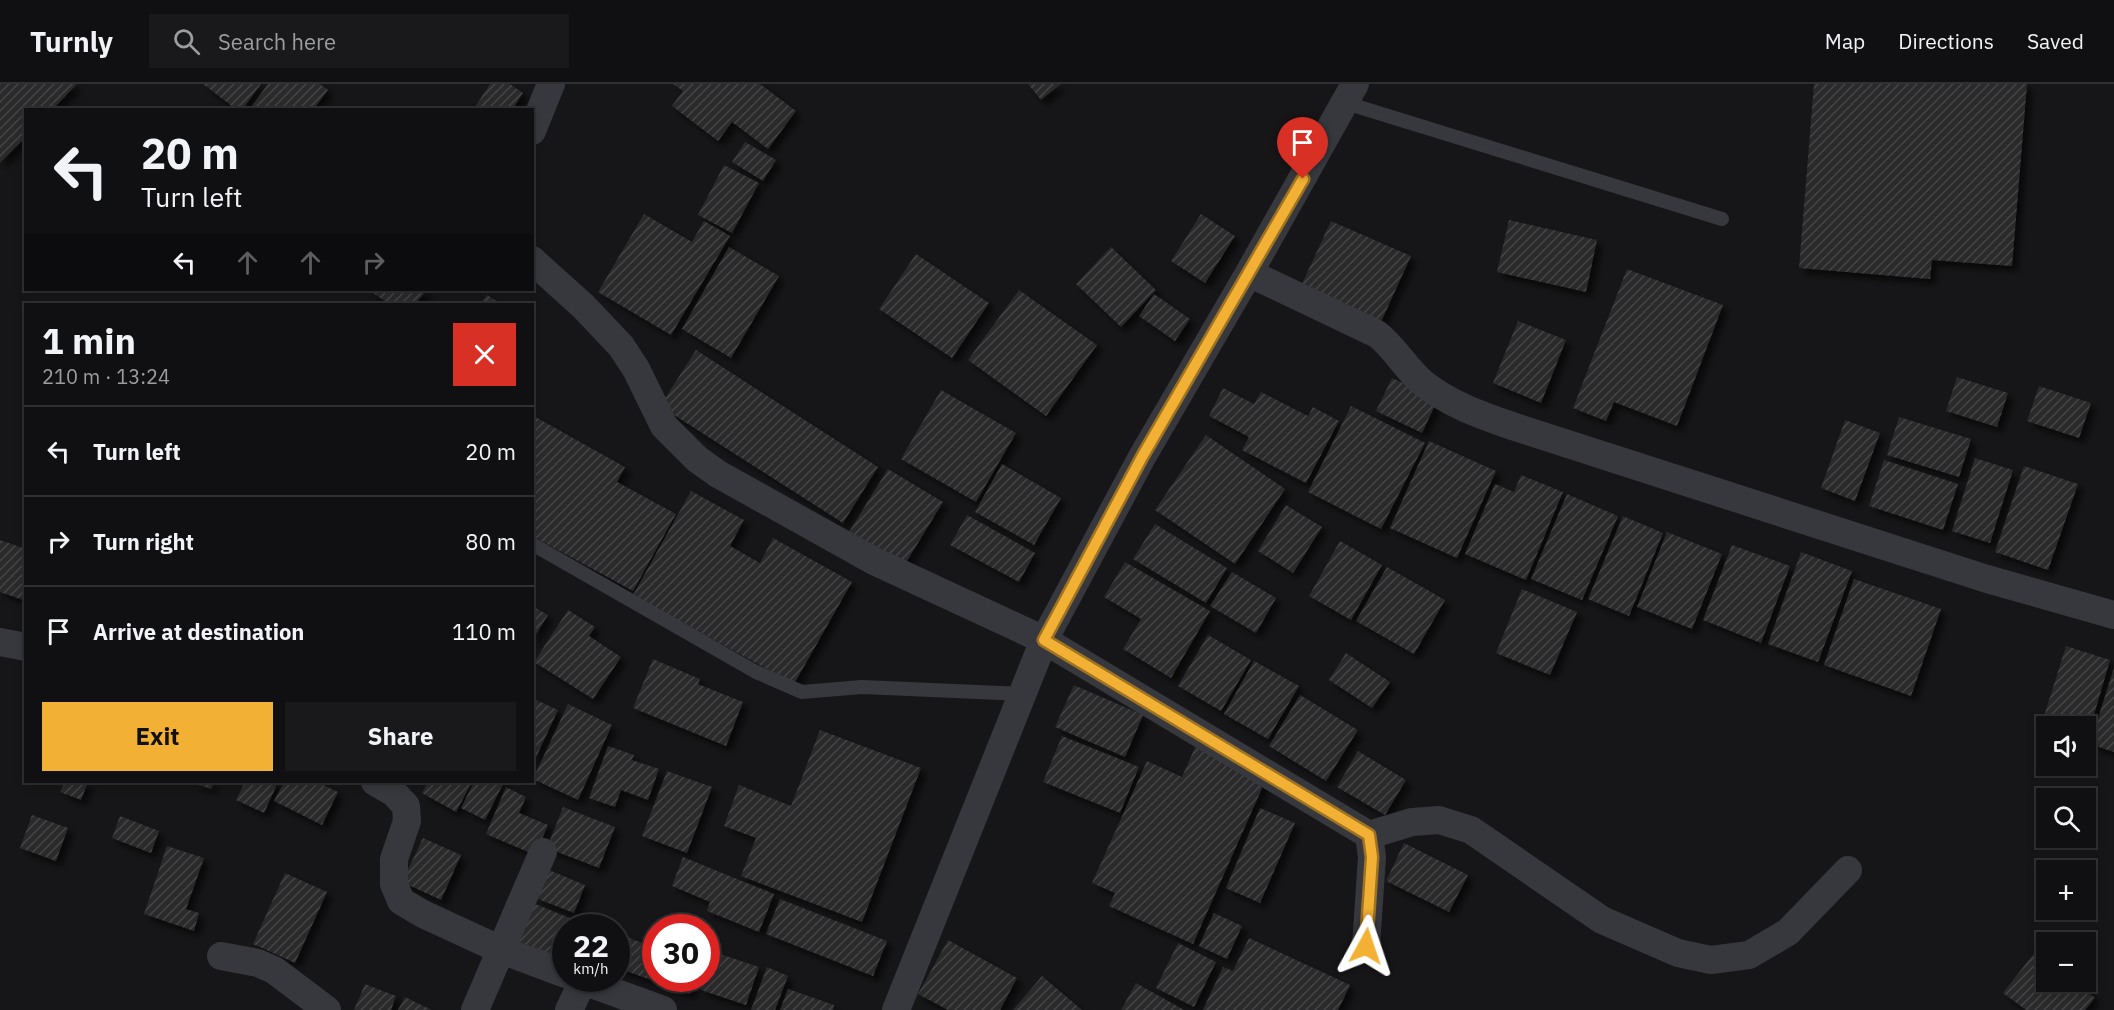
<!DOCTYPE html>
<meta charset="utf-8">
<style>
body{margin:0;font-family:"IBM Plex Sans",sans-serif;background:#19191b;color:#f1f3f6;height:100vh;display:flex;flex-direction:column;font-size:22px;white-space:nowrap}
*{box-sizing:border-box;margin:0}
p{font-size:20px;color:#9c9d9f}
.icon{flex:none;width:33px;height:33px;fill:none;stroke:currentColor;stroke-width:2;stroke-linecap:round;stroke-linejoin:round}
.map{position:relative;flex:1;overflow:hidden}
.drawer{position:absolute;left:24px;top:219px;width:510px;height:480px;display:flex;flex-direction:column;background:#101012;border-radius:0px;box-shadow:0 3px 9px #0003,0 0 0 2px #303032}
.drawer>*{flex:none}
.hud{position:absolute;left:24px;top:24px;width:510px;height:183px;border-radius:0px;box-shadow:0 3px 9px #0003,0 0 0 2px #303032;background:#101012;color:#f1f3f6;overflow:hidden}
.buttons{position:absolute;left:2036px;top:632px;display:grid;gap:12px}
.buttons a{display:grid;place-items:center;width:60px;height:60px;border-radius:0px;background:#101012;box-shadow:0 3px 9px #0003,0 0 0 2px #303032;font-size:30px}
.speed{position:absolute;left:552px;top:830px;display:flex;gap:12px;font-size:30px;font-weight:700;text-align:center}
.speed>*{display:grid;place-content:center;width:78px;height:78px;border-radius:50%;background:#101012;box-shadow:0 3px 9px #0003,0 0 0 2px #303032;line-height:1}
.speed small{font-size:15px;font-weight:400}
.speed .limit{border:9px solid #d22;background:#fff;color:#111}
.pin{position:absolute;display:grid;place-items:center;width:51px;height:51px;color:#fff;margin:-62px -26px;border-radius:50% 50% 50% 0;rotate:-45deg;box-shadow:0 0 6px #0007}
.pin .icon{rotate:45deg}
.me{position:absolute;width:66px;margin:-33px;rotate:5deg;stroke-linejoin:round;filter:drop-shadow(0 0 4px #0008)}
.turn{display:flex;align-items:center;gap:21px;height:126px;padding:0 18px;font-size:27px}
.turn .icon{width:78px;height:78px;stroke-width:2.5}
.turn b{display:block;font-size:42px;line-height:51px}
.lanes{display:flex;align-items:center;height:57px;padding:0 18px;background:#0003;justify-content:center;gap:30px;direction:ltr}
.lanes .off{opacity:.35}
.round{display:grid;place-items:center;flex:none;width:63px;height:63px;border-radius:0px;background:#19191b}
.head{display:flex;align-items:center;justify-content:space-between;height:102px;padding:0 18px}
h1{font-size:36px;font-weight:700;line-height:45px}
.button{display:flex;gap:12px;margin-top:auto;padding:12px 18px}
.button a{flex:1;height:69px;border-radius:0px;background:#f2b134;color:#111;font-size:24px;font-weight:700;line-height:69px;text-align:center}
.button a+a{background:#19191b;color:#f1f3f6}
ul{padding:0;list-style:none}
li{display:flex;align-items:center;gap:18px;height:90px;padding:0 18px;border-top:2px solid #303032}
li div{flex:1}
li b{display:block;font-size:22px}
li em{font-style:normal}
header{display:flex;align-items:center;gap:36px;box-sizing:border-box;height:84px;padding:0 30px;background:#101012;border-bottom:2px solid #303032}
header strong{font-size:28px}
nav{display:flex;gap:33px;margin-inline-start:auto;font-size:21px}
.search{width:420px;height:54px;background:#19191b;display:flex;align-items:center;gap:15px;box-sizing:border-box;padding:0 21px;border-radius:0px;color:#9c9d9f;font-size:22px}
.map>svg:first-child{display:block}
.building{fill:url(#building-hatch);filter:url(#shadow)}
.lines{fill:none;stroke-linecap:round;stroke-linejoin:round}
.service{stroke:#37383d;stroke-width:14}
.minor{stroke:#37383d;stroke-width:28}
.route-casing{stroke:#9d7322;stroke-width:15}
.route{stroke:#f2b134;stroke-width:10}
</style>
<header>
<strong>Turnly</strong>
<div class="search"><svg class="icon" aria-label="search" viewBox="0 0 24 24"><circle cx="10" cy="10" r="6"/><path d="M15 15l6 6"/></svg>Search here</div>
<nav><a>Map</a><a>Directions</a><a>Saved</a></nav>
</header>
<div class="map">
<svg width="2114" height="926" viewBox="0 0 2114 926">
<defs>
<pattern id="building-hatch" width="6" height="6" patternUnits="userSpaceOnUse" patternTransform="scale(1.5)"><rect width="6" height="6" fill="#29292c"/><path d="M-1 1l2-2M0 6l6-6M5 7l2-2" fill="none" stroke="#454548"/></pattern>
<filter id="shadow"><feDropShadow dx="5.5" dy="5.5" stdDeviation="3" flood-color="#0009"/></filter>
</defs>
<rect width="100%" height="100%" fill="#161618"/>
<path class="building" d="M0,0H77L52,26H26V53L0,79Z
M203,0H261L242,26H237Z
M268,0H320L328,6L313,26H249Z
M490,0H510L523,9L512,26H473Z
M673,0H760L796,27L768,65L732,38L718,57L672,22L683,7Z
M1028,0H1061L1041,16Z
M1814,0H2027L2012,182L1932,176L1930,195L1799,184Z
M745,58L776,76L763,97L732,78Z
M724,81L759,99L732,149L698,131Z
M644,130L692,158L704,137L730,152L671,251L598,208Z
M1201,130L1235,152L1205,199L1171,177Z
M1509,136L1597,156L1586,208L1497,188Z
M1331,137L1411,172L1381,238L1301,202Z
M729,163L779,192L731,274L682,245Z
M1111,163L1156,206L1121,243L1076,200Z
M916,170L989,219L952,274L879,225Z
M1627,185L1723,221L1677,342L1614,318L1606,337L1573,324Z
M369,206H427L415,220H389Z
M1019,206L1097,261L1046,332L968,276Z
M1154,210L1190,235L1175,257L1139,232Z
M487,211L501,220H480Z
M1518,237L1566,256L1541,319L1493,299Z
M696,266L878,383L843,439L660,322Z
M1957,293L2008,309L1997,343L1946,327Z
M1392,294L1438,315L1422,349L1376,327Z
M2039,302L2091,319L2079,354L2027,337Z
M1223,304L1254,320L1261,308L1308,332L1313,323L1339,337L1306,399L1242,366L1249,353L1209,332Z
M941,306L1016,349L976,418L901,375Z
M1351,322L1425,359L1381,445L1308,408Z
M532,331L625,383L617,398L676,430L633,507L532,452Z
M1899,333L1971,355L1959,393L1887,371Z
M1845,336L1880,349L1855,417L1821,404Z
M1206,351L1285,405L1235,480L1155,426Z
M1429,357L1496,387L1457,474L1390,444Z
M1975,374L2013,386L1990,459L1952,447Z
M1884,376L1958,400L1943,446L1869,422Z
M1002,380L1061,414L1034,461L975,428Z
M2024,382L2078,400L2048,486L1995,468Z
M888,385L943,418L904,482L849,448Z
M1521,391L1563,408L1526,496L1465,470L1495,400L1514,408Z
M691,407L744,436L730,462L760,479L773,454L852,498L794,600L633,511Z
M1567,410L1618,432L1582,516L1531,495Z
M1286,421L1322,443L1293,489L1258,467Z
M967,431L1035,469L1019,498L950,461Z
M1623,432L1663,449L1629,532L1588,515Z
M1155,440L1227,484L1206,519L1133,475Z
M1667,448L1722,470L1692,545L1637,523Z
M0,456L26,465V517L0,508Z
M1340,457L1382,481L1351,536L1309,512Z
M1732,461L1790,482L1761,559L1703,536Z
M1801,468L1852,487L1818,578L1768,560Z
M1125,478L1210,527L1171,594L1123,565L1141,535L1104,513Z
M1387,483L1445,516L1414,570L1356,537Z
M1232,488L1276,514L1256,549L1210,522Z
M1854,495L1941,525L1911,612L1824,581Z
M1522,505L1577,528L1550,591L1496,569Z
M532,522L548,531L532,557Z
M568,526L595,543L589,552L621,573L593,615L534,578Z
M1208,551L1251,576L1221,627L1178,602Z
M2066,562L2110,576L2086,658L2085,642H2046V647L2040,645Z
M1346,569L1390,598L1372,624L1329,596Z
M653,575L700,595L698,600L743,618L726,662L633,624Z
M1254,577L1299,602L1268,655L1224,630Z
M2114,584V668L2090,660Z
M1074,601L1143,631L1125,673L1055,643Z
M1300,611L1358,646L1326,697L1269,662Z
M532,614L558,626L532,682Z
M568,620L612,641L578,716L533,695Z
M820,646L921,684L862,838L741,792L756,754L724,742L739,701L791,722Z
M1062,652L1139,683L1120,729L1043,698Z
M1196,661L1267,693L1193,860L1109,822L1115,809L1092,799L1147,677L1182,693Z
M608,662L634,671L632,676L659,685L648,716L621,706L615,723L589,714Z
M1358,667L1406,696L1385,731L1337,703Z
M667,687L712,703L687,769L642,752Z
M65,698H88L81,716L60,708Z
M189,698H214L211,705Z
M245,698H278L264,729L236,716Z
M284,698H317L338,708L322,741L274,717Z
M428,698H472L456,728L422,709Z
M474,698H504L485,736L461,724Z
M506,703L526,713L519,729L548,741L535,771L486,750Z
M563,723L615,743L599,784L547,764Z
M1260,724L1295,739L1260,819L1226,804Z
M32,731L68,744L56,777L20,764Z
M120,732L159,747L151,769L112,754Z
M423,754L461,771L441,816L402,798Z
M1404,759L1468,791L1449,828L1386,797Z
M167,762L204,774L186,825L199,829L194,847L144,830Z
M683,773L774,810L759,848L707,827L710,818L672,802Z
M549,786L585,801L574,829L538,815Z
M285,789L327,808L295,879L253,860Z
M780,815L887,857L873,892L766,850Z
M533,819L577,837L574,843H566V864L559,879L516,860Z
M1214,829L1242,842L1227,875L1199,862Z
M629,854L656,864V894H695L690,910L618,884Z
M1249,854L1350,901L1338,926H1203L1223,883L1233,887Z
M948,856L1017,894L1000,926H948L918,910Z
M1178,859L1216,878L1194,923L1156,904Z
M714,868L759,883L746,921L701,906L705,894H706Z
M2035,868L2046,876V897H2073L2095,914L2085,926H2026L2003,909Z
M767,883L788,892L775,926H751Z
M1042,892L1082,926H1013Z
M1136,899L1184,926H1121Z
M365,900L396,912L391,926H354Z
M788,905L834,921L833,926H780Z
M405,913L432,926H398Z"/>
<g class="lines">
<path class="service" d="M1346,19L1722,135
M532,460L756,588L802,608L862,603L1023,610"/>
<path class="minor" d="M532,47L551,0
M532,176L583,222L621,262L636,285L664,342L697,375L718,390L874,477L1044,556L1369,751L1372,773L1366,862
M1249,189L1377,250C1395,264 1406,285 1423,299C1449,320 1481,331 1512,342L1987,495L2114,531
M0,558L26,563
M375,698L394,709L406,722L407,737L394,775V800L401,817L423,830L501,866L566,890
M1369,751L1412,738L1439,736L1471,746L1602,836L1678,869L1711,876L1749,871L1788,848L1848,786
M221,872L258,879L274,886L327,926
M575,894L663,926
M475,926L543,768
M569,926L583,897
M896,926L1044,556L1142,373L1249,189L1355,0"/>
</g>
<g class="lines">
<defs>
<path id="route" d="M1303,95L1142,373L1044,556L1369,751L1372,773L1366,862"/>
</defs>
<use href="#route" class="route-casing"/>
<use href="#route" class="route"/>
</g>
</svg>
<div class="buttons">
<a><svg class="icon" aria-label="sound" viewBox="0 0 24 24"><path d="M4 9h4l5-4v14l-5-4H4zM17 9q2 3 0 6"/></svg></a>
<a><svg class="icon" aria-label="search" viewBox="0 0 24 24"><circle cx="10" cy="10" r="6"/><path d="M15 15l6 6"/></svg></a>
<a>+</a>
<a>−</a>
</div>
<div class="speed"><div>22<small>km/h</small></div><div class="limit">30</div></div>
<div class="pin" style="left:1303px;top:95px;background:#d93025"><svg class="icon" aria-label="arrive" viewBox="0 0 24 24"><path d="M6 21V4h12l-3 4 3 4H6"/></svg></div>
<svg class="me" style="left:1366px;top:862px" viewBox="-20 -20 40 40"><path d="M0-17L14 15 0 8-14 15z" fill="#f2b134" stroke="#fff" stroke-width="4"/></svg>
<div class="hud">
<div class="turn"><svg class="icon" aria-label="left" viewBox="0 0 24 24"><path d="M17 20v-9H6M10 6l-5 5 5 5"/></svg><div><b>20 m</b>Turn left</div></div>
<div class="lanes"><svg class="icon" aria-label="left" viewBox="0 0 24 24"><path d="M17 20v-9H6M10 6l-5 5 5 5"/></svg><svg class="icon off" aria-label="ahead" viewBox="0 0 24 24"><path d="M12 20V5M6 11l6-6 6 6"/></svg><svg class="icon off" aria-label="ahead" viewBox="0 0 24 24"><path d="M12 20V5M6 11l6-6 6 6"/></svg><svg class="icon off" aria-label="right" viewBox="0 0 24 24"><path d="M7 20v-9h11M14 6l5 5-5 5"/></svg></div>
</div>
<section class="drawer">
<div class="head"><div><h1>1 min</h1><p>210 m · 13:24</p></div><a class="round" style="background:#d93025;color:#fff"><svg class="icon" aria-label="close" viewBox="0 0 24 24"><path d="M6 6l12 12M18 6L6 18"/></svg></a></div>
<ul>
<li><svg class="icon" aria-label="left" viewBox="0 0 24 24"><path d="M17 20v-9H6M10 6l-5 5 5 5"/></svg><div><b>Turn left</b></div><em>20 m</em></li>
<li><svg class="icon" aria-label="right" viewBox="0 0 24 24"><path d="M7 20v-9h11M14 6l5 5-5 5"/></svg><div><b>Turn right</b></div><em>80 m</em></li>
<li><svg class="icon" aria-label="arrive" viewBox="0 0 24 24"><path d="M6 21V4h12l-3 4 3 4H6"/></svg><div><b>Arrive at destination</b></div><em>110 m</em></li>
</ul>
<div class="button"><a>Exit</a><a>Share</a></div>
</section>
</div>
